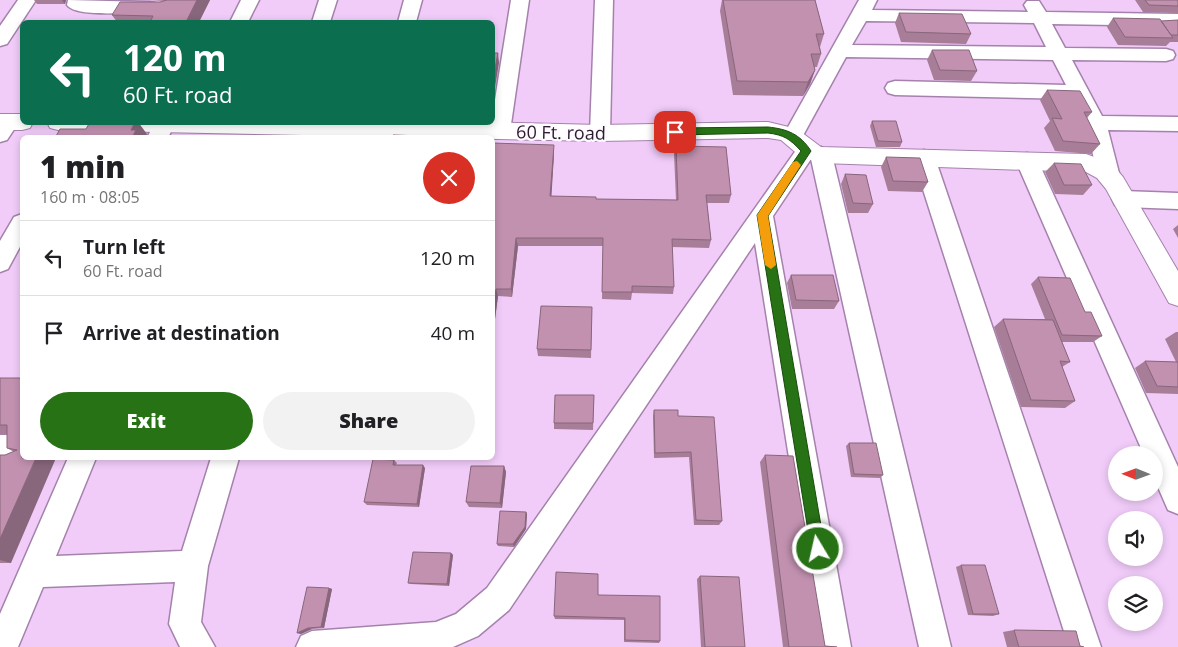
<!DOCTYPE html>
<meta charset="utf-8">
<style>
body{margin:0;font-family:"Open Sans",sans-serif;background:#f2f2f2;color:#202124;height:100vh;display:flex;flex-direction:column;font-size:19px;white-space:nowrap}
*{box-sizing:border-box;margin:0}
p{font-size:16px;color:#757577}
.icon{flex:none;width:28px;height:28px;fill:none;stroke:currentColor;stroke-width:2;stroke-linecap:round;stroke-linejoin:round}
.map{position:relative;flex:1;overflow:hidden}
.details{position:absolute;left:20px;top:135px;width:475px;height:325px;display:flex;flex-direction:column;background:#fff;border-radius:8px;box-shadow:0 2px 8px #0003}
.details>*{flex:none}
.top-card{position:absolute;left:20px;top:20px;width:475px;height:105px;border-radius:8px;box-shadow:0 2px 8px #0003;background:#0b6e4f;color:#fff;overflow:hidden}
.needle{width:32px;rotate:271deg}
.fabs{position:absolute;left:1108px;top:446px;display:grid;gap:10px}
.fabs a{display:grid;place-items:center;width:55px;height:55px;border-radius:50%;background:#fff;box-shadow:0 2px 8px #0003;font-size:25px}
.pin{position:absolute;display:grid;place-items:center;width:42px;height:42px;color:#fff;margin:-21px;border-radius:10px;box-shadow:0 2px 8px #0006}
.me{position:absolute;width:55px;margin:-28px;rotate:351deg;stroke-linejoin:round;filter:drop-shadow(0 0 4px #0008)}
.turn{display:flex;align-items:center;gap:18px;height:105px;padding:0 20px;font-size:22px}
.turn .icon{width:65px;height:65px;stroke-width:2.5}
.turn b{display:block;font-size:35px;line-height:42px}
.round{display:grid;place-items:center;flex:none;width:52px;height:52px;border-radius:26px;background:#f2f2f2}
.head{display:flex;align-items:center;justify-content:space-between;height:85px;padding:0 20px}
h1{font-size:30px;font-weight:800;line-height:38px}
.cta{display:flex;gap:10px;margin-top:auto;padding:10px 20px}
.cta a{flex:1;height:58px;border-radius:30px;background:#287216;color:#fff;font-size:20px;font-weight:800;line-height:58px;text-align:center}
.cta a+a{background:#f2f2f2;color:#202124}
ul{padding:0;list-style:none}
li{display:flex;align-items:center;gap:15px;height:75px;padding:0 20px;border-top:1px solid #e0e0e0}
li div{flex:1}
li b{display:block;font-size:19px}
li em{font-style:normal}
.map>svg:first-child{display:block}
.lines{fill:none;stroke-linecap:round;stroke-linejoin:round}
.minor-casing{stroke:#a582ac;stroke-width:3}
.tertiary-casing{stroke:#a582ac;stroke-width:2}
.minor{fill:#fff;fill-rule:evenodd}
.tertiary{fill:#fff;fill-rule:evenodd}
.wall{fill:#a77d97}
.shaded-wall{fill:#88667b}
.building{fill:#c291b0;stroke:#88667b}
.route{fill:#287216;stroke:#1a4a0e}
.slow{fill:#f59e0b}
.labels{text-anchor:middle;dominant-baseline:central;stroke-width:4.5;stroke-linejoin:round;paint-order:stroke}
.street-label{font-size:18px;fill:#2b1d2e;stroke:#fefaff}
</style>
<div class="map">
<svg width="1178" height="647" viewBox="0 0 1178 647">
<rect width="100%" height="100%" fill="#f1ccf9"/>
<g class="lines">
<defs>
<path id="minor" d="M18,0H36L7,44L0,46V26Z
M68,0L149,2L155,3L158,7L155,11L149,12C133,12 76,18 67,5Z
M241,0H259L248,22H230Z
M319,0H337L330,22H312Z
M404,0H422L416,22H398Z
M511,0H529L510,131L507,136L500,138L493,136L490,131Z
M595,0H613L610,133L607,138L600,140L593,138L590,133Z
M859,0H877L872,10L1028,12L1024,5L1027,1H1039L1046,12L1178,14V26L1052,24L1065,48L1166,49L1173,51L1175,55L1173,59L1166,61L1072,60L1102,116L1178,117V131L1108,130L1119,173L1116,179L1108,181L1100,179L1097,173L1086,123L1073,99L895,95L888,93L885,88L888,83L895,81L1066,85L1053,60L846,57L800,141L793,143L786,141L783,136ZM866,21L1034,23L1046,47L852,45Z
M9,115L16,117L19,122L7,140L0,142V120Z
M155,122H173L174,125L168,138H147Z
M806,143L813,146L815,149L821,147L828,150L832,155L951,647H919L811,159L773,216L851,647H819L755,243L509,610L478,636L453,647H296L301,636L312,631L436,622L456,614L487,588L799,146Z
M924,150L931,153L935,158L1101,647H1069L913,158L917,153Z
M1027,153L1035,156L1038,161L1178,467V514L1168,510L1154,478V455H1144L1016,161L1019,156Z
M1123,191L1178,193V209L1123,207L1115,205L1112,199L1115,193Z
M22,214V243L8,269L0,272V241L14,217Z
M0,435H22V458H32L22,461H0Z
M68,458H96L56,556L182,551L211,458H239L208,566L201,622L215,647H180L169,624L175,582L43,587L18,647H0V614Z"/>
<path id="tertiary" d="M0,114H22V122H33L30,128L22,130H0Z
M47,122H476L600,125L768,122L797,129L821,147L1086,154L1111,163L1123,177L1178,271V306L1169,303L1106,189L1097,178L1086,172L821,163L801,157L781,140L768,138L600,141L58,130L50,128Z"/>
</defs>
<use href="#minor" class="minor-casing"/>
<use href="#tertiary" class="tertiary-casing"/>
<use href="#minor" class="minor"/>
<use href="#tertiary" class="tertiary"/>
</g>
<path class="wall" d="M34,0H66L65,4H37Z
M148,0H210L199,22H117L112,15L166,1Z
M722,0H815L824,34L820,47L821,54L817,67H814L815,70L810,84L803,96L733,95L720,11Z
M1135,0H1178V13L1143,12Z
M899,13L971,34L966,44L901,42L895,23Z
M1113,18L1161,21L1178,20V42H1170L1166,46L1118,45L1107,27Z
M932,50L977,71L971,81L934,80L927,60Z
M1047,90L1092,112L1087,118L1100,144L1091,154L1055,151L1044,128L1050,121L1040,100Z
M872,121L902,142L900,147H876L870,126Z
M492,143L554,154L551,196L596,199L676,200L674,154L676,146L731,195L729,203H707L711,240L709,248L672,247L674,287L673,294L632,293L631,300L602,299L603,246H518L512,297L498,296L492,342Z
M886,157L928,182L922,192L888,191L881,167Z
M1054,163L1092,185L1083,195L1055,194L1045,172Z
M845,174L873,204L868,213H848L841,184Z
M1178,225V238L1173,229Z
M791,275L839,301L834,309H792L787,283Z
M1038,277L1085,312L1102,336L1093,342H1062L1070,362L1062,367L1075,401L1065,408L1021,407L994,327L1003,319H1045L1031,284Z
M592,307L591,358L538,356L537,349Z
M1176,332H1178V394L1146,393L1135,368L1145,361L1176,362L1165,339Z
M0,378H21L11,563H0V455H5L14,452L7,448V434H0Z
M594,395L593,430L554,429V423Z
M654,410L678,416L722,521L719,525H694L689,457L654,458L653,416Z
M849,443L883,475L880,478L851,477L846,446Z
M765,455L825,646L837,647H783L760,462Z
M394,460L397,463L396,465L425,468L419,507L367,505L364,502Z
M504,466L506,472L502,508L469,507L466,502Z
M526,512L527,514L526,529L514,547L498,546L497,544Z
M451,553L453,555L449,586L411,584L408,583Z
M961,565L999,614L993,616L968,615L956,567Z
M700,576L745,647H701L697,579Z
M329,588L332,589L324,628L312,629L301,634L297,633Z
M598,595L660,641L659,643L624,642V620L555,619L554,616Z
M1014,630L1080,646L1084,647H1007L1003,632Z"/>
<path class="shaded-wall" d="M62,0H66L65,4Z
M197,0H210L199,22H186Z
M498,53L499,63L494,94L492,84Z
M815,70L810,84L803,96L808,82Z
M135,122H138L147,134L145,138H132L131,130Z
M554,145V154L551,204L550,196Z
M516,238L518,246L512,297L511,289Z
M496,289L498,296L492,342V320Z
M36,458H56L11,563L0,560V539Z
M423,465L425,468L419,507L417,504Z
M504,466L506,472L502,508L500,503Z
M526,512L527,514L526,529L514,547L513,544Z
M451,553L453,555L449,586L447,584Z
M329,588L332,589L324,628L321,627Z
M308,628L312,629L301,634L297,633Z"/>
<path class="building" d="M167,0H197L186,22H150L153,16L112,15L120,2H160Z
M723,0H815L824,34H816L821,54H811L815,70L808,82L737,81Z
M1145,0H1178V6L1149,5Z
M899,13L962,14L971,34L906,32Z
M1113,18L1160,19L1173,38L1125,37Z
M1178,20V35H1171L1161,21Z
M932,50H969L977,71L940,70Z
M492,53H498L492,84Z
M1047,90L1080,91L1092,112H1084L1100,144L1063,141L1052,118L1062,119Z
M872,121H896L902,142L878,141Z
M90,122H135L131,130H136L132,138H55L60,129H86Z
M393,135L423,136L422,138H392Z
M492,143L554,145L550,196L596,197V199L678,200L676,146L726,147L731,195H706L711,240L672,239L674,287L632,286V292H602L603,238H516L511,289H496L492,320Z
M886,157L920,158L928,182L893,181Z
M1054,163L1081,164L1092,185H1064Z
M845,174L866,175L873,204L853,203Z
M791,275H833L839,301L796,300Z
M1038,277L1070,278L1085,312H1091L1102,336L1062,335Z
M541,306L592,307L591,350L537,349Z
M1003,319L1053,320L1070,362L1060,361L1075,401L1031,400Z
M1145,361L1178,362V387L1157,386Z
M22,376V458H36L0,539V455H5L17,450L7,448V425H0V378H21Z
M555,395H594L593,423H554Z
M654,410H678V416L714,417L722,521L696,520L691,452L655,453Z
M849,443H876L883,475L854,474Z
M765,455L793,456L825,646L837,647H789Z
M373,459L394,460L393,465H423L417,504L364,502Z
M471,466H504L500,503L466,502Z
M500,511L526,512L525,527L513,544H497Z
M413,552L451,553L447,584L408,583Z
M961,565H985L999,614H973Z
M556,572L598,574V595L660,596V641L625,640V618L554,616Z
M700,576L739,577L745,647H705Z
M307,587L329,588L321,627L308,628L297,633Z
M1014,630L1076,631L1080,646L1084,647H1019Z"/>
<path class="route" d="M768,127C787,129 800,134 811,151L768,216L825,549L823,554L818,556L813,554L811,549L757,215L801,151C790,139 784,135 768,133L675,135L670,132L675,128Z"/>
<path class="slow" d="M797,161L801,165L768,216L776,265L771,269L765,265L757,215L793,162Z"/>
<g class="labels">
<g class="street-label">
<text transform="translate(561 132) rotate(1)">60 Ft. road</text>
</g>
</g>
</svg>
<div class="fabs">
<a><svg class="needle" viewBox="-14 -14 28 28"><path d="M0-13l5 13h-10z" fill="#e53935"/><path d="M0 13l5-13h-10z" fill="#757577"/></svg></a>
<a><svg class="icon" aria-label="sound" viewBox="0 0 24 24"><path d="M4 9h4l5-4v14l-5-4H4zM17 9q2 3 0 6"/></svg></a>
<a><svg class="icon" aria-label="layers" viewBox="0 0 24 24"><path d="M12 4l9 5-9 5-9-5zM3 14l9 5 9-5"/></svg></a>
</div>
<div class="pin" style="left:675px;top:132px;background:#d93025"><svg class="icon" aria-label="arrive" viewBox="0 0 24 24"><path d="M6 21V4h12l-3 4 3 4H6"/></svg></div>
<svg class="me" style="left:818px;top:549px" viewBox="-20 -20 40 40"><circle r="17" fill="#287216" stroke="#fff" stroke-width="3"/><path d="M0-11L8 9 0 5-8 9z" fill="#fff"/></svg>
<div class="top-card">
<div class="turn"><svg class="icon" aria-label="left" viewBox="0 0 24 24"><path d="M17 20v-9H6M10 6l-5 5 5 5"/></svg><div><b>120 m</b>60 Ft. road</div></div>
</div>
<section class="details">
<div class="head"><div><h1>1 min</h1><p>160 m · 08:05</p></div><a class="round" style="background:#d93025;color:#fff"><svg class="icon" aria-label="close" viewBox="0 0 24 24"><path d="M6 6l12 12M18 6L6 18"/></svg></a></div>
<ul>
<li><svg class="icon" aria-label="left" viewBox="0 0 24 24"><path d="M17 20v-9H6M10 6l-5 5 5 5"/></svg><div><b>Turn left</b><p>60 Ft. road</p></div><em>120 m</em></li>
<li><svg class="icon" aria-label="arrive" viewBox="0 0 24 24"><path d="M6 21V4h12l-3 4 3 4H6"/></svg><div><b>Arrive at destination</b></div><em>40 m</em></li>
</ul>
<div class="cta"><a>Exit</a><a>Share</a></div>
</section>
</div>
